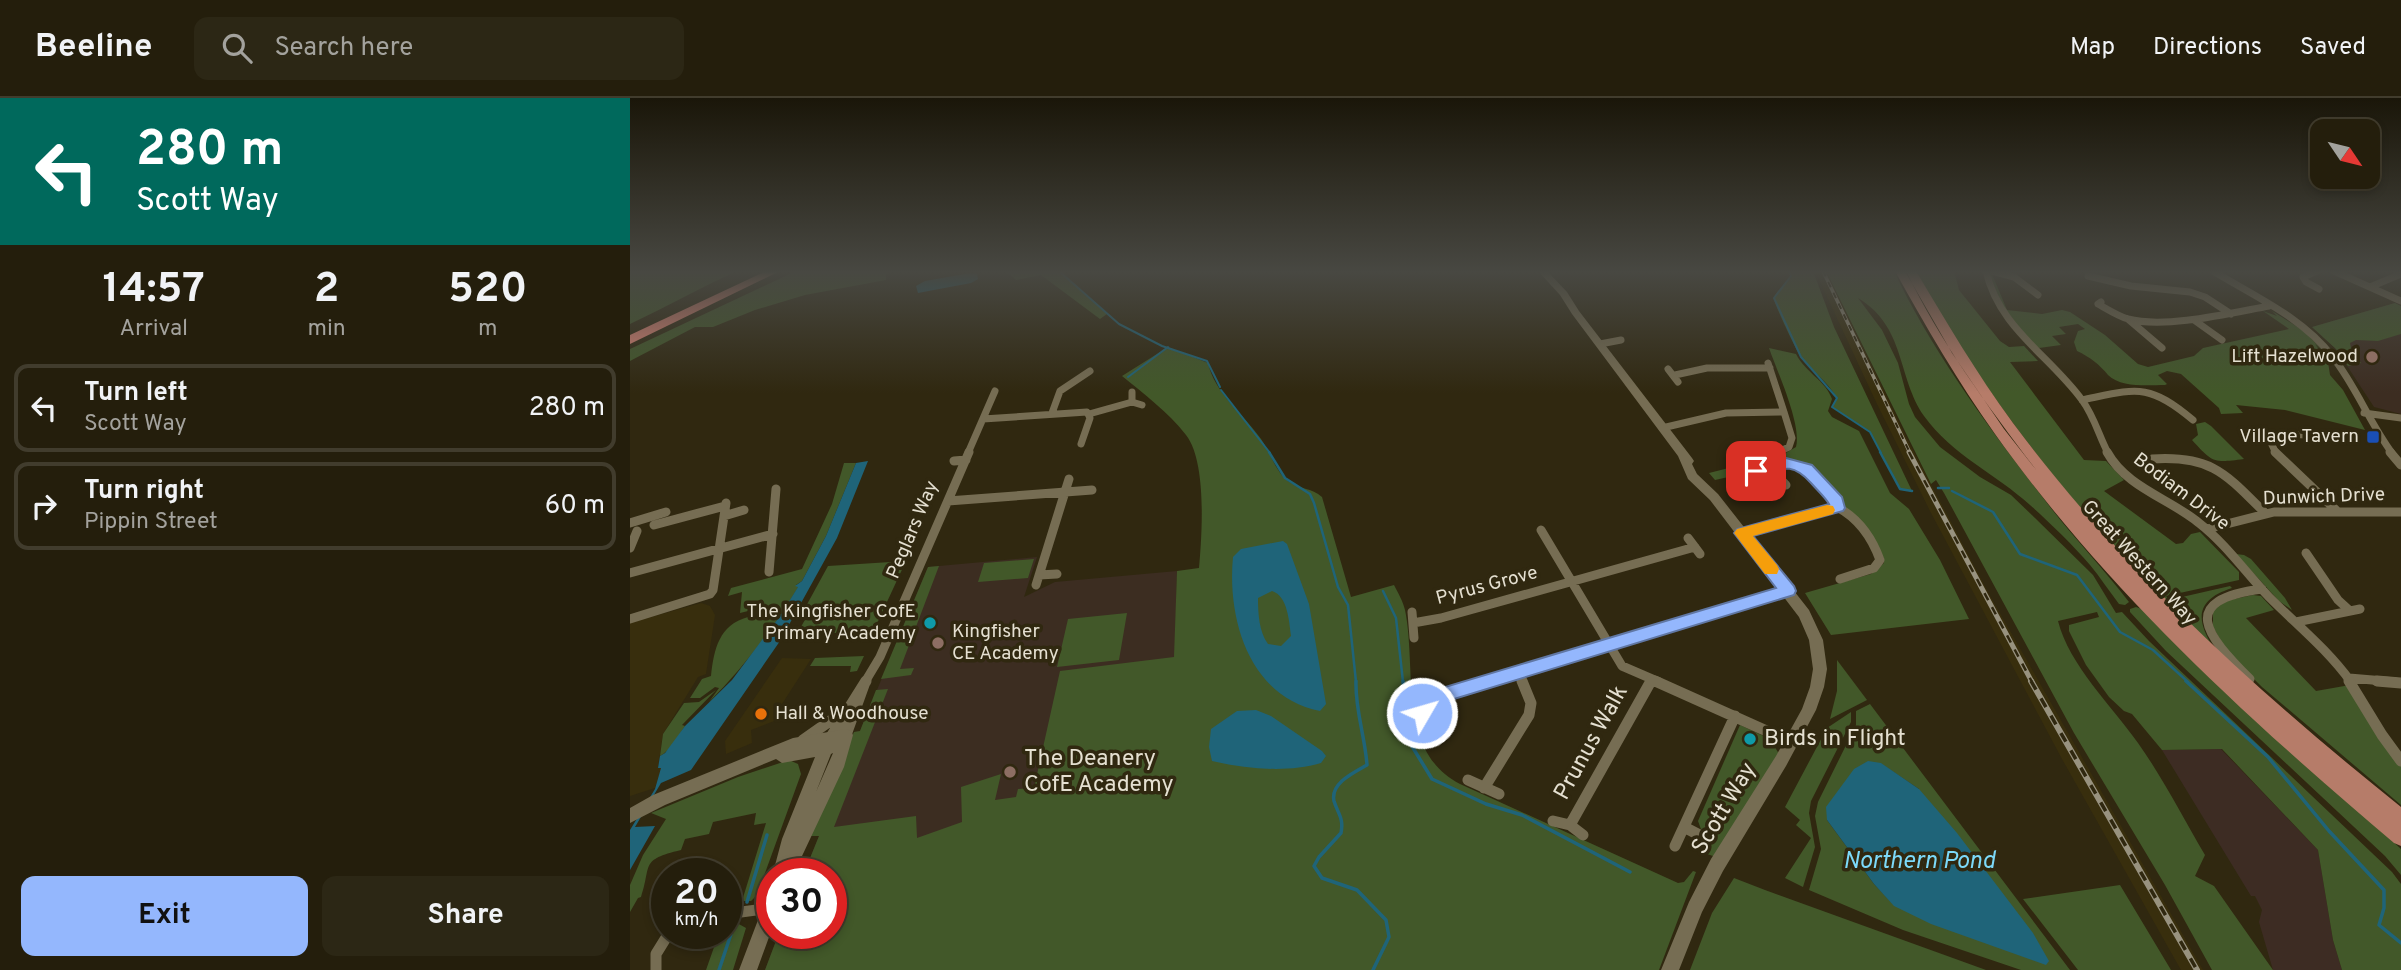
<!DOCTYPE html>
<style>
body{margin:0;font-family:Overpass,sans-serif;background:#2c2715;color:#f1f3f6;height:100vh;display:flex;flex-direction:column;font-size:26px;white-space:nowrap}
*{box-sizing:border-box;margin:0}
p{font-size:23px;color:#a3a29d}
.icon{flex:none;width:38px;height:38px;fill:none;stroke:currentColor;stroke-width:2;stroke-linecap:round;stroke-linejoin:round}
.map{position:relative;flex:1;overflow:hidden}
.drawer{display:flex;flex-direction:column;background:#241e0c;width:630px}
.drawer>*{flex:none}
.banner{background:#00695c;color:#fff;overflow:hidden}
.needle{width:46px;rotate:125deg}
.controls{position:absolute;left:1680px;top:21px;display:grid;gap:14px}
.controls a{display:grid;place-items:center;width:70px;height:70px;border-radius:14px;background:#241e0c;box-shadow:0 4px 10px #0003,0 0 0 2px #413c2d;font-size:35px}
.speed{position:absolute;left:21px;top:760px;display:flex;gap:14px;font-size:35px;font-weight:700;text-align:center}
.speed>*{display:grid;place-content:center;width:91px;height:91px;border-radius:50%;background:#241e0c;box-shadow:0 4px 10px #0003,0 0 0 2px #413c2d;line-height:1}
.speed small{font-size:18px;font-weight:400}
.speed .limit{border:10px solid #d22;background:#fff;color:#111}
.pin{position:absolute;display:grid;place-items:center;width:60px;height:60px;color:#fff;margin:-30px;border-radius:14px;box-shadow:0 4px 10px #0006}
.me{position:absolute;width:77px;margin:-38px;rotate:52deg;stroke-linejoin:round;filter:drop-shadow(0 0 5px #0008)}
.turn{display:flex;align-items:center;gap:24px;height:147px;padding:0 21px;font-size:32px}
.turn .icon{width:91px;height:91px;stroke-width:2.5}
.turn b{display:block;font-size:49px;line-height:60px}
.eta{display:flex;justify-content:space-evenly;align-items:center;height:119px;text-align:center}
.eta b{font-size:42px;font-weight:700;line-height:49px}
.primary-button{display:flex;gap:14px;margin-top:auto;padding:14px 21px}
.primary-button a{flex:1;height:80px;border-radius:14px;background:#94b7fd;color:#111;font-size:28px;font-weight:700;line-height:80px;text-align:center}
.primary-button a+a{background:#2c2715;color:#f1f3f6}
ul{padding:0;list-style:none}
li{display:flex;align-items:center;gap:21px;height:88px;margin:0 14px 10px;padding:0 7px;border:4px solid #413c2d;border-radius:14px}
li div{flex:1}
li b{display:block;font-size:26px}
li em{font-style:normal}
header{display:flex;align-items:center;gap:42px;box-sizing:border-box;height:98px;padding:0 35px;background:#241e0c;border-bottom:2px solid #413c2d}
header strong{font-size:33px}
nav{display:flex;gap:38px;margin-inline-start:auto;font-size:24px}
.search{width:490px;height:63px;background:#2c2715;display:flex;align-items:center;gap:18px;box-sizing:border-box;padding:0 24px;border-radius:14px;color:#a3a29d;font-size:26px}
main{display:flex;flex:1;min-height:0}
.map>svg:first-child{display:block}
.built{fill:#382e0d}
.industrial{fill:#3d2c23}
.education{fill:#3c2d21}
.green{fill:#425829;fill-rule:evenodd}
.water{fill:#1f6479;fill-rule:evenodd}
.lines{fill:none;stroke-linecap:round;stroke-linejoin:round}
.stream-far2{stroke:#1f6479;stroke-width:2}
.stream-far1{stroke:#1f6479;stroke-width:2.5}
.stream{stroke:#1f6479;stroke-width:3.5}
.street-far2{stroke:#766d53;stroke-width:7}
.street-far1{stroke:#766d53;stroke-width:9}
.street{stroke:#766d53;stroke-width:11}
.secondary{fill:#766d53;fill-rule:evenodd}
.primary{fill:#b67c69;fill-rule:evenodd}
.highway{fill:#e18677;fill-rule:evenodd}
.rail-far2-casing{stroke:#98927f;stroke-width:3.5}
.rail-far1-casing{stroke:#98927f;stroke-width:5}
.rail-casing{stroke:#98927f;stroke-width:6}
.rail-far2{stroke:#302810;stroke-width:2;stroke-dasharray:6;stroke-linecap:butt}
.rail-far1{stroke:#302810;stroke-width:2.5;stroke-dasharray:8;stroke-linecap:butt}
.rail{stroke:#302810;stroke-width:3.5;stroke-dasharray:10;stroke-linecap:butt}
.route{fill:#94b7fd;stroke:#6077a4;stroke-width:2}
.slow{fill:#f59e0b}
.education-dot{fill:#8d6e63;stroke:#302810;stroke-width:2.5}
.transit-dot{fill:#1a4fb4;stroke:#302810;stroke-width:2.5}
.culture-dot{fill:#0f9aa8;stroke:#302810;stroke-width:2.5}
.food-dot{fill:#e8710a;stroke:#302810;stroke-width:2.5}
.labels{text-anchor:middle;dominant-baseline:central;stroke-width:7;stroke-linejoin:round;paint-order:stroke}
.poi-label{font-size:19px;fill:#e5e0d1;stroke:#302810;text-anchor:end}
.street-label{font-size:19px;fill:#e5e0d1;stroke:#302810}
.near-poi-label{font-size:23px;fill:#e5e0d1;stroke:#302810;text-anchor:start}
.near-street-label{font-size:23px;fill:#e5e0d1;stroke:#302810}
.near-water-label{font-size:24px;font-style:italic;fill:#7cd9f9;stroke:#302810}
</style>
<header>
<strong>Beeline</strong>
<div class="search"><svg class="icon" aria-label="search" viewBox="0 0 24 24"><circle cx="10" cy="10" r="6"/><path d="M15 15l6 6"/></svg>Search here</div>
<nav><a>Map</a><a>Directions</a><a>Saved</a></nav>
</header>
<main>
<section class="drawer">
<div class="banner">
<div class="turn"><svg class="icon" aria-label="left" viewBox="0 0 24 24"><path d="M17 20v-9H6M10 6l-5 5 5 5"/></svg><div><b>280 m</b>Scott Way</div></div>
</div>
<div class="eta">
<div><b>14:57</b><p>Arrival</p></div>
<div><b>2</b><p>min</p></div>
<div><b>520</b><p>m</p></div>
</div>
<ul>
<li><svg class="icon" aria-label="left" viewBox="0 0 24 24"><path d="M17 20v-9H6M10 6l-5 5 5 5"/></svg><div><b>Turn left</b><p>Scott Way</p></div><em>280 m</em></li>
<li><svg class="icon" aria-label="right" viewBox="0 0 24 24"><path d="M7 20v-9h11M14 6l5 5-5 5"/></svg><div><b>Turn right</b><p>Pippin Street</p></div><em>60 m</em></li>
</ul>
<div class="primary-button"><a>Exit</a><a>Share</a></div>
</section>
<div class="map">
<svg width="1771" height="872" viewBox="0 0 1771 872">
<rect width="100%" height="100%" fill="#302810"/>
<path class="built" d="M1185,173H1196L1276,339L1359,496L1573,872H1551L1432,661L1301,415L1247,306Z
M71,505L80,508L85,517L76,576L68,579L33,636L28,669H32L25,690L0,698V525Z
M152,560L181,561L152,606V620L121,632L122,645L96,656L95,643Z"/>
<path class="industrial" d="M1591,651L1688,752L1703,842L1712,872H1643L1629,824L1632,812L1625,798H1621L1532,652Z"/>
<path class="education" d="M1765,205L1771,208V316L1744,309L1706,251L1682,229Z
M407,459L394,499L425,484L547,473L545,559L553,659L135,872L149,835H201V775H174L189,738H179L224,634L230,633L298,469Z"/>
<path class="green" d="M0,173H107C70,190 36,209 0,226Z
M166,173H256V182L175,197L125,212L83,229H65L0,263V251Z
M376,173H429L477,216L470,221L411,177L386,182Z
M1159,173H1183L1204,229L1282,393L1270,391L1240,334L1202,309L1207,300C1197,283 1183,274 1171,259C1167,254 1143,204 1144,200C1146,192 1157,186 1161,179Z
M1196,173H1264C1302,254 1362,334 1417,405C1443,439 1473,470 1499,504L1495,507L1489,506C1479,493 1470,479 1460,467C1442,446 1420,425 1400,407C1366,376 1322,357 1294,318C1267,279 1276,229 1228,200L1252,232L1268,265L1279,306L1285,319L1310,349L1350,379L1381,397L1405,420L1463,477L1486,515L1492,514L1519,543L1762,774L1771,786V872H1712L1703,842L1688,752L1592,651L1532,652L1502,616L1494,613L1479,599L1456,567L1439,533V527L1469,519L1467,514L1428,523C1439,567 1482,608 1508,645C1533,680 1553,720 1575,757L1565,778L1584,788L1643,872H1582L1535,787L1444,635L1314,395L1306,382L1301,386Z
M1286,173H1324L1329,192L1370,243L1379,249L1394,248L1408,263L1380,264L1454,362L1476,363L1494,382L1474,393L1546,446L1553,445L1561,436L1570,434L1609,474V482L1536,498L1539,502L1600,488L1602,490C1568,501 1564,519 1583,549C1553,519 1520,490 1492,458C1414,371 1341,276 1286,173Z
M1362,176L1377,212L1412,216L1432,212L1440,214L1475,237L1508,266L1518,269L1564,258L1573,250L1659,231L1633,213L1647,218L1642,213L1674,233L1695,255L1685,246L1698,264L1700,277L1713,292L1735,332L1655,312L1606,307L1613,315L1591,316L1589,310L1551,276L1537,273L1528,277L1537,286L1535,287C1518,287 1491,290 1478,277C1470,267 1460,259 1447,253L1444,244L1448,233L1455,231L1448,226L1429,229L1436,236L1422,238L1431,247L1409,250C1385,235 1369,203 1360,177Z
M1765,205L1771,208V236L1748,243L1726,242L1720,245L1722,255L1731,265L1718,268L1706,251L1682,229Z
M538,249L578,265C584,294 614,317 631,341C640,354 646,374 658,383C669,391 682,390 692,399L721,499L764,487C768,495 773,503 775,512C787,569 767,654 830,686L1048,785L1054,784L1063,773L1066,774L1029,872H135L149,835H201V775H174L189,738H179L224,634L230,633L246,592L258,591L204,729L286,718L287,740L332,724L331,689L371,676L365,702L386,699L388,691L404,690L430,573L544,559L547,473L569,470C572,437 577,364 556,337C538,314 514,296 492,278Z
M1139,250L1166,256C1176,275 1196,283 1202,301L1198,313L1202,319L1229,333L1260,395L1279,411L1310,462L1339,521L1201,537L1175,495L1241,476L1254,465V460L1212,408L1209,400L1183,373L1166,364L1085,382L1079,375L1154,356L1166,349C1172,327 1147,273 1139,250Z
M1575,324L1581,328L1614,361C1583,365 1583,365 1562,342L1568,337L1566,326Z
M214,365H226L196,438L172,483L166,487L169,488C143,531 114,569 79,604L89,590L85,589L70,600H60L72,581L81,578C84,551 89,527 118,519V513L110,515L112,494L98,498L101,490L172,471L202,406Z
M1606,456L1614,457L1621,461L1655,500L1662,512L1649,503Z
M404,461L398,480L348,484L354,465Z
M276,463L243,534L167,536L181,511L175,510L198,468Z
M309,468L270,571L284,570L281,577L251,581L298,469Z
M1623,497L1631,498L1644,512L1616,520L1686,593L1720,587L1771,668V707L1632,589L1598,555L1583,529V513L1590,504Z
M1506,509L1512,511L1771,751V777L1755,758L1536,553L1500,514V511Z
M497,515L489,562L427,569L438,521Z
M234,558L227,573L220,574L221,568H180L185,560Z
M1207,562L1237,602L1200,621L1207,593Z
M86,592L52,627L55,628C48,638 40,653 30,658L33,636L54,605L69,604Z
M1240,606L1440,872H1391L1273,832L1179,792L1191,751L1185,718L1188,704L1226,627V613ZM1250,665L1289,691L1264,807L1244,786L1197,722Z
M1221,614V624L1181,703L1179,715L1185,749L1173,789L1155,780L1181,740L1166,727L1170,722L1155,709L1197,630Z
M1110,627L1140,641L1149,656L1086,759L1077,756L1082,741L1072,734L1068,723Z
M159,662L168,666L171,676L127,797L121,803H112L136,725L124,727L126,715L83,724L79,736L55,741L51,752C9,762 22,767 11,799L8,800L0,814V787L13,757L36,721L21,715L108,679Z
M1104,780L1135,792L1356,872H1060L1082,815Z
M1490,787L1541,872H1448L1393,801Z
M96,825H107L116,830L103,872H76L89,835H96Z"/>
<path class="water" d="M340,175L347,176L348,181L341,185L288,195L286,188L295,183Z
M238,363L207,440L150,543L61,672L31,685L5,729L25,728L0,772V732L25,691L31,670H28L30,658L35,655L55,628L102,582L150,518L168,489L165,488L172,483L196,438L226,365Z
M653,443L657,446L679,506L696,606L690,613C619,599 597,521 603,459L611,451ZM642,493C658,498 659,524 661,538L651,548L638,546C629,534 628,515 628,500Z
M626,612L641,618L692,653L696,658L691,665C657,675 617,671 582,663L579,649L581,631L607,613Z
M1238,663L1251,665L1289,691L1327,735L1403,835L1419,863L1416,867L1301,826L1264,808L1244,786L1197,722L1196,709L1224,671Z"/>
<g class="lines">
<path class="stream-far2" d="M383,173H392
M429,173L489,226L532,248L577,263L590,289
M1159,173L1161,178L1144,200L1171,259L1207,300L1202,309L1240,334L1251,355
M498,279L538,249
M591,292L640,355"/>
<path class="stream-far1" d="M639,354L655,380L680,396L684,405L708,489L718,507L726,584
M1250,354L1270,391L1282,393
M1308,390H1319
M1322,393L1363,414L1390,456L1447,477L1490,534L1523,552L1558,584
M753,493L766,520L773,584"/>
<path class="stream" d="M726,583C725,612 735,638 737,667C725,674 700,685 704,703C708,716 714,720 711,735L689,759L684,768L692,780L727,792L756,822L759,839L743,872
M773,583L780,645L802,681L856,706L892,717L1000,774
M1556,583L1638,659L1699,733L1754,792V810L1749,827L1771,845
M117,804L137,737
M89,872L105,824"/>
<path class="street-far2" d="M1356,173C1369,230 1419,257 1452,302C1464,318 1469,338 1478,355
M1362,173L1384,179L1408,197
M1583,173C1624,198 1672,219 1702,258C1726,288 1739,324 1762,355
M1687,173L1673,179L1676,184L1689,191
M1704,173L1771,203
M1458,178L1501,188L1560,194L1575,199L1601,216
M1740,189L1771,176
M1471,204L1468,206C1477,211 1488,218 1498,221C1535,231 1601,215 1639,208
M1498,221L1532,250
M1564,222L1592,242
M970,246L991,242
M1038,271L1048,284
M1045,277L1077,270H1140
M502,294V304L512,307
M1452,302C1506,291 1518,284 1563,322
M422,315L430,293L460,273
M1734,315L1771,320
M459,316L502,304
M353,321L457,314L460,320L451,346
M1032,330L1096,315L1154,314L1138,265
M1125,348L1130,355
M338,355L365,293
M1146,355L1159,349L1162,340L1154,314
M1646,355L1642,347L1644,341L1658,336L1692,338"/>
<path class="street-far1" d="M1129,354L1131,357
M1477,354C1497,390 1539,400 1569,425C1596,446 1616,475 1639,499C1667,527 1698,552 1721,584
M1645,354L1708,414
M1760,354L1771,367
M1522,361C1582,357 1596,376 1636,416
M324,363L336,362
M1111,363L1150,354
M1141,371L1156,387
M318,403L462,392
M1207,409C1228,420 1242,440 1250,462L1244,470L1210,481
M94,418L114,412
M0,425L36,414
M24,427L95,408
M1577,431L1644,414H1771
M911,432L992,568L1029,584
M1112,435L1207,409C1205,399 1199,394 1192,387C1161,356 1152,366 1113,376
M1058,440L1070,456
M0,450L7,433
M1676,455L1708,502L1719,512
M139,474L146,391
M0,475L143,436
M409,477L427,476
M406,487L439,381
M782,514L784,540
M0,521L80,496L83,492L96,405
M1666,524L1730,511
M783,525L811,520L1065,449
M889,575L893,584
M1719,580L1766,584
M1620,581C1576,537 1547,502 1632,491
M235,584L250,559L339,354
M853,584L1158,493"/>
<path class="street" d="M1025,583L1161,644
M1719,583L1752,637L1771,663
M1747,583L1771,585
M789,587L792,615
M791,603L859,583
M216,637L234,587
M173,642L207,618
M199,642L236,583
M838,682L869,696
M854,690L899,617L901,605L892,583
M923,723L940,727L953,737
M940,727L1021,583
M1054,729L1077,741
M1045,748L1105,618
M96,816L141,810
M26,872V856L39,835"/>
<path class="secondary" d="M908,173H917L937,194L949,213L1062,360L1064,363L1062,366L1067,376L1088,396L1179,512L1193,542L1197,571L1194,589L1186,612L1156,668L1093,773L1072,814L1049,872H1031L1059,804L1081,761L1146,658L1172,611L1180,589L1183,571L1179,542L1169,519L1080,402L1058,381L1048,358L942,216L930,197Z
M216,631L221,633L223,637L214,669L164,775H146L144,771L152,741L185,659L152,665L146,661L35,707L0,725V710L23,697L163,640ZM203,655L186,694L201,656Z
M142,799V831L127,872H109L136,801Z"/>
<path class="primary" d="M1265,173H1275L1322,255L1374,331L1407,373C1359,310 1310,244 1276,173H1286C1317,225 1347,276 1383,325C1492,472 1629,595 1771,709V748L1764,745C1619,622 1476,492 1365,336C1328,284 1296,229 1265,173Z"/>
<path class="highway" d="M136,173H150L0,246V237Z"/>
<defs>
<path id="rail-far2" d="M1193,173L1280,355"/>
<path id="rail-far1" d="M1279,354L1402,584"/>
<path id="rail" d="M1401,583L1567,872"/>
</defs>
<use href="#rail-far2" class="rail-far2-casing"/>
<use href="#rail-far1" class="rail-far1-casing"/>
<use href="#rail" class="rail-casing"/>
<use href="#rail-far2" class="rail-far2"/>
<use href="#rail-far1" class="rail-far1"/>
<use href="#rail" class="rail"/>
</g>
<linearGradient id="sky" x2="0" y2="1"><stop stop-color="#1a1609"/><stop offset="0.59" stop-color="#484842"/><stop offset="1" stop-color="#484842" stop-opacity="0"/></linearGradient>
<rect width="1771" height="295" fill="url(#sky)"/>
<path class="route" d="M1156,360L1182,367L1212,399L1215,410L1213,413L1123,438L1164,488L1166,493L1164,497L801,608L799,621L792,623L785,621L782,603L785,598L1146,490L1107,439L1104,435L1107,431L1199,406C1195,399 1187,392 1181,385C1161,363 1152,371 1126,378L1119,373L1121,370Z"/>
<path class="slow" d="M1197,407L1203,408L1205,412L1203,416L1123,438L1147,467L1149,471L1147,476H1135L1104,435L1107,431Z"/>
<g class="education-dot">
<circle cx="1742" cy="259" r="7"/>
<circle cx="308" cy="545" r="7"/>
<circle cx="380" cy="674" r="7"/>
</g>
<rect class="transit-dot" x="1736" y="332" width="14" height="14" rx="3.5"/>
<g class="culture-dot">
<circle cx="300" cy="525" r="7"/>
<circle cx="1120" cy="641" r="7"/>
</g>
<circle class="food-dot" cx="131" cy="616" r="7"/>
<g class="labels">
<g class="poi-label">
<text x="1728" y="259">Lift Hazelwood</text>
<text x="1729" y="339">Village Tavern</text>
<text x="286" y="514">The Kingfisher CofE<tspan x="286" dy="22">Primary Academy</tspan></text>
<text x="322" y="534" text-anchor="start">Kingfisher<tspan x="322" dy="22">CE Academy</tspan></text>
<text x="145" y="616" text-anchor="start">Hall &amp; Woodhouse</text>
</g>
<g class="street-label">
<text transform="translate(1551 394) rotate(37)">Bodiam Drive</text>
<text transform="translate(1694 399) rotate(-2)">Dunwich Drive</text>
<text transform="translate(283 432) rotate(-67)">Peglars Way</text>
<text transform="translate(1509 465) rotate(48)">Great Western Way</text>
<text transform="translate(857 488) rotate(-15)">Pyrus Grove</text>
</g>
<g class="near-poi-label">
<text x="1134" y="641">Birds in Flight</text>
<text x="394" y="661">The Deanery<tspan x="394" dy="26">CofE Academy</tspan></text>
</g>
<g class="near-street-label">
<text transform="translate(962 645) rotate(-61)">Prunus Walk</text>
<text transform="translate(1095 711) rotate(-59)">Scott Way</text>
</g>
<g class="near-water-label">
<text x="1289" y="764">Northern Pond</text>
</g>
</g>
</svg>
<div class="controls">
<a><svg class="needle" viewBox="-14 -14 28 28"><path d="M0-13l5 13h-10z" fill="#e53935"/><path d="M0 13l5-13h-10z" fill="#a3a29d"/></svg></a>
</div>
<div class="speed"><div>20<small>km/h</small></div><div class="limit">30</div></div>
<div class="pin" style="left:1126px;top:373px;background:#d93025"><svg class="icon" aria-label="arrive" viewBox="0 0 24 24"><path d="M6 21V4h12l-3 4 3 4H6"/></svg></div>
<svg class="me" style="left:792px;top:615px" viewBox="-20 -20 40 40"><circle r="17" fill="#94b7fd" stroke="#fff" stroke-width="3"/><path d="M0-11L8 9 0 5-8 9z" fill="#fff"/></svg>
</div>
</main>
